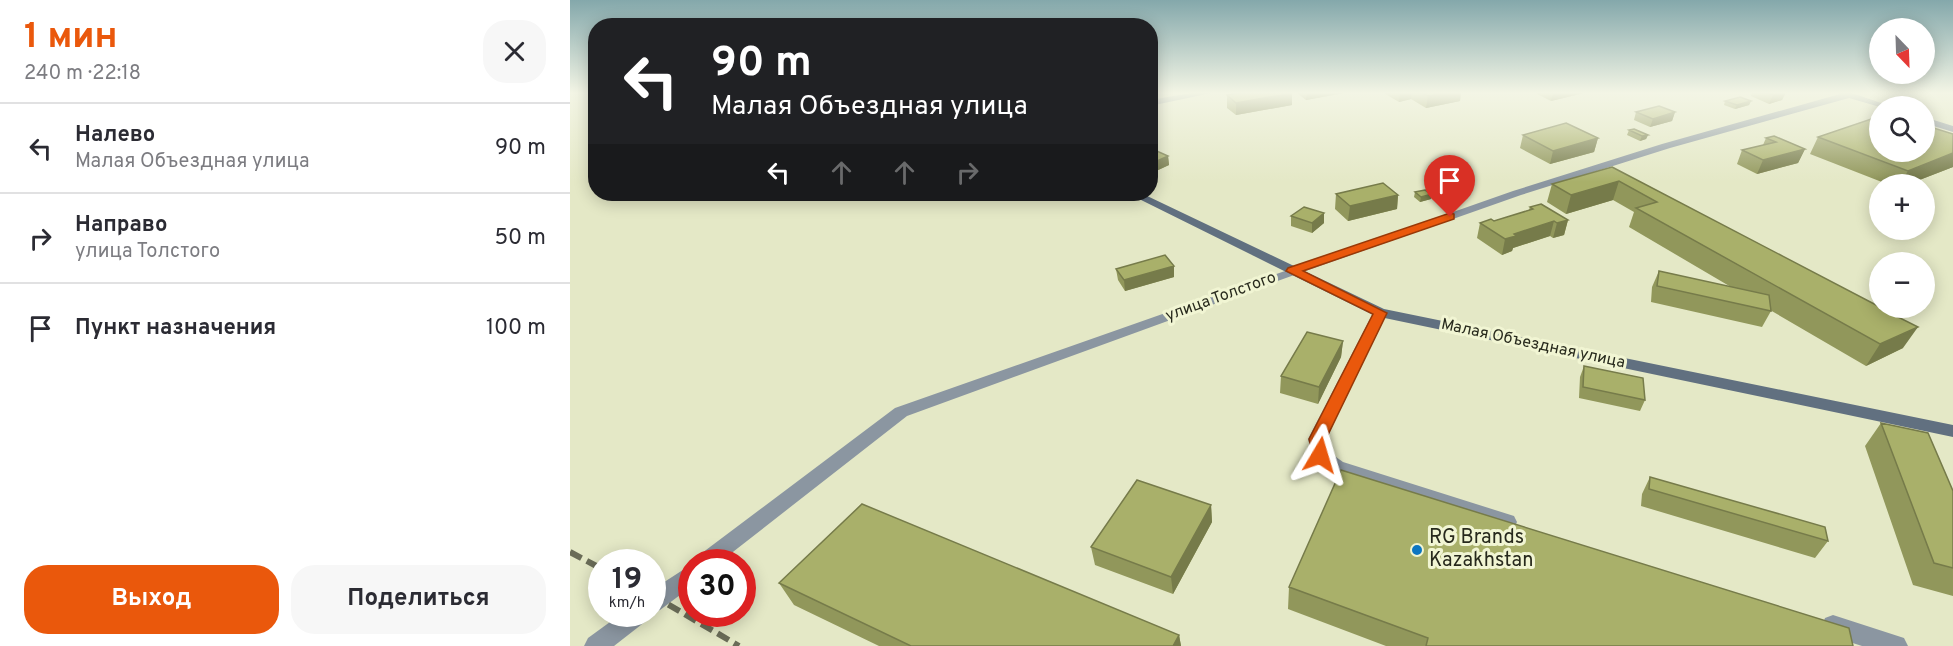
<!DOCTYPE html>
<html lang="ru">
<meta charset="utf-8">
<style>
body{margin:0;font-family:Overpass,sans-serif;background:#f7f7f7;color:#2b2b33;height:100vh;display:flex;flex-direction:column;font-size:22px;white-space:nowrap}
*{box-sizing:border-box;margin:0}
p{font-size:20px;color:#7c7c81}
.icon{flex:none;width:33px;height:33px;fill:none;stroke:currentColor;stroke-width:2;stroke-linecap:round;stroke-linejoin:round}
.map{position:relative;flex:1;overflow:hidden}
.panel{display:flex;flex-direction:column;background:#fff;width:570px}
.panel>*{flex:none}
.hud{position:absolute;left:18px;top:18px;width:570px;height:183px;border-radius:24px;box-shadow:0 3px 15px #0003;background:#202124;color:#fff;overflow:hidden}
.needle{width:39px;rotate:157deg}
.fabs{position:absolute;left:1299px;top:18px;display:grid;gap:12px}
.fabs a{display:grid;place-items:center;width:66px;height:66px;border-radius:50%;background:#fff;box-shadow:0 3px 15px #0003;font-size:30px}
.speed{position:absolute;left:18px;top:549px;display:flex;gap:12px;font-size:30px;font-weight:700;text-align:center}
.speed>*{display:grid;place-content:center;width:78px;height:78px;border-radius:50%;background:#fff;box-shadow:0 3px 15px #0003;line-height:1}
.speed small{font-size:15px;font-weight:400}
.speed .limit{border:9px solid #d22;background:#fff;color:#111}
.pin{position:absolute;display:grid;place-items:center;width:51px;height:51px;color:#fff;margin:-62px -26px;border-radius:50% 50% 50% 0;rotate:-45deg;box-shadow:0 0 6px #0007}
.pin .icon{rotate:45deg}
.me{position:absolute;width:66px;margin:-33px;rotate:7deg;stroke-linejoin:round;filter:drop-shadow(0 0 4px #0008)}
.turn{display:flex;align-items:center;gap:21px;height:126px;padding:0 24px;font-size:27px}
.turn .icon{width:78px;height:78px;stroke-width:2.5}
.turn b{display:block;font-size:42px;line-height:51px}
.lanes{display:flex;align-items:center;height:57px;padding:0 24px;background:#0003;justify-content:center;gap:30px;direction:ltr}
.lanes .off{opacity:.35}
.round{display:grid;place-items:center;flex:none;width:63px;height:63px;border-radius:24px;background:#f7f7f7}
.overview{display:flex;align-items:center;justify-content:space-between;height:102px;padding:0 24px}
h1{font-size:36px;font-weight:700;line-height:45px;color:#ea580c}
.button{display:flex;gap:12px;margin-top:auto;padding:12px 24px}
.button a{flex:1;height:69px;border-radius:24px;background:#ea580c;color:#fff;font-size:24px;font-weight:700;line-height:69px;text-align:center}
.button a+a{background:#f7f7f7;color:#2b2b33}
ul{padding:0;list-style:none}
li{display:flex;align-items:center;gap:18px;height:90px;padding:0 24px;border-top:2px solid #e1e1e2}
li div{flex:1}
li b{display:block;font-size:22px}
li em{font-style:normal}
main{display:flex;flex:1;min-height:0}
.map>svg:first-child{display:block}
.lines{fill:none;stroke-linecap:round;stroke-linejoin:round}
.street{fill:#8b96a1;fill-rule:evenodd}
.secondary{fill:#617080;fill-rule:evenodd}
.rail{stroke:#6a6c58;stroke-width:6;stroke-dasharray:13 6;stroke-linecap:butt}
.wall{fill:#91975b}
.shaded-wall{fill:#767b4a}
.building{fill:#a9b06a;stroke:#767b4a;stroke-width:1.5}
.route{fill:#ea580c;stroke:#983908;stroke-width:1.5}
.poi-dot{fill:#0d76c1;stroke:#f1f5d3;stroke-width:2}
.labels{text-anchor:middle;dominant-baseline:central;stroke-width:6;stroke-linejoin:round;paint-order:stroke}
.street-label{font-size:16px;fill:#27291c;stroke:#f1f5d3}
.near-poi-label{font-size:20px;fill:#27291c;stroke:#f1f5d3;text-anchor:start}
</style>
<main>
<section class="panel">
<div class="overview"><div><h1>1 мин</h1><p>240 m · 22:18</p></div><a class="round"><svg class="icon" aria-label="close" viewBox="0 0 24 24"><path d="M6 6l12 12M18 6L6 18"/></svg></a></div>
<ul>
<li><svg class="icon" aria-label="left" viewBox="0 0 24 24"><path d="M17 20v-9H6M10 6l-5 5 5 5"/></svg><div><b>Налево</b><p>Малая Объездная улица</p></div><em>90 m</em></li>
<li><svg class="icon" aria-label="right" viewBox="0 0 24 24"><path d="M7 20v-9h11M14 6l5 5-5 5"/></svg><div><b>Направо</b><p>улица Толстого</p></div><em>50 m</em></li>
<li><svg class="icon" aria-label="arrive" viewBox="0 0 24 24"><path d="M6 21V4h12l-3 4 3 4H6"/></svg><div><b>Пункт назначения</b></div><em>100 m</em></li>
</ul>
<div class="button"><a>Выход</a><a>Поделиться</a></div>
</section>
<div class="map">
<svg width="1383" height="646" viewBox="0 0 1383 646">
<rect width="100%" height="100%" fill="#e4e8c6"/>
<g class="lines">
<path class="street" d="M627,92H646L580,106V100Z
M1267,92H1279L1320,106L1310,107L1279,98L1100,148L951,195L727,274L337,416L150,562H124L128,556L325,408L943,191L1092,144L1270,94Z
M1354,117L1383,126V132L1354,123Z
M810,309L817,313L756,439L759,452L773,462L944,516L947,522L944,528L937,530L759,472L744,460L738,439L803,313Z
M122,564V586L90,610L82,613V590Z
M51,614H79L76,621L44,646H14L18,638Z
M1263,615L1334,638L1338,646H1292L1255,634L1252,626L1255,618Z"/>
<path class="secondary" d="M559,194H573L814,309L1383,425V437L805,316Z"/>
<path class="rail" d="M0,552L32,569
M82,595L169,646"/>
</g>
<path class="wall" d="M727,92H774V93L736,100L727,93Z
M812,92H891L890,101L856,108L841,99L829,102Z
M967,92H1018L981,101L967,94Z
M1182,92H1216L1212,100L1199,104L1181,96Z
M657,95L722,105L666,115L657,108Z
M1155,101H1181L1179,105L1165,109L1154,105Z
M1066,112H1105L1102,121L1080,127L1064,120Z
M1059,130L1078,135L1076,139L1070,141L1057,135Z
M1383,134V167L1339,184H1317L1240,154L1248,137Z
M953,135L1028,138L1024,152L980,164L950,148Z
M1196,138L1235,149L1228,163L1187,174L1167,164L1172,150L1193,145Z
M580,148L598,156L599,165L586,171L580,169Z
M1042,167L1333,348L1296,366L1200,310L1201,311L1192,327L1081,302L1082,287L1089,271L1161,287L1059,227L1064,212L1043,200L996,214L977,202L982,184Z
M845,192L862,194L861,199L850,202L844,197Z
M766,194L828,195L827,209L778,221L765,209Z
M960,207L998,220L994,235L983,238L980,236L943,248L942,251L932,255L907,238L910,223L924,221L959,210Z
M754,213V223L742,233L721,226V216Z
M604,266V277L555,291L548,280L546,269Z
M773,341L771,357L748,404L710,393L711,376Z
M1014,366L1075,400L1070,411L1009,398L1010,377Z
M1311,423L1383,491V596L1343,585L1295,446Z
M1080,477L1258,541L1245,558L1071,506L1072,494Z
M641,505L642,522L603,594L525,565L521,547Z
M209,583L609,635L611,646H309L224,605Z
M719,587L1283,646H816L718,609Z"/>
<path class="shaded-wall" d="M737,92H774V93L736,100Z
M830,92H842L841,99L829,102Z
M876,92H891L890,101L856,108L858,96Z
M983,92H1018L981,101Z
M1216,92L1212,100L1199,104L1203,95Z
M722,93V105L666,115V103Z
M1181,101L1179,105L1165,109L1167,105Z
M1105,112L1102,121L1080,127L1083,119Z
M1078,135L1076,139L1070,141L1072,136Z
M1028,138L1024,152L980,164L983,151Z
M1235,149L1228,163L1187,174L1193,160Z
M1383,153V167L1339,184H1330L1338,171Z
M598,156L599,165L586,171L585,162Z
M1049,181L1043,200L996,214L1001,195Z
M862,194L861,199L850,202L851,197Z
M828,195L827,209L778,221L780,206Z
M754,213V223L742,233V223Z
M998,220L994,235L983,238L987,223Z
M984,221L980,236L943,248L942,251L932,255L935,239L944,234Z
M604,266V277L555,291L554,280Z
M1348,327L1333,348L1296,366L1310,344Z
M773,341L771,357L748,404L749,387Z
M641,505L642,522L603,594L601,577Z
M609,635L611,646H603Z"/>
<path class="building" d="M677,92H721L722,93L666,103L657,95Z
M851,92H876L858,96Z
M1193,92H1216L1203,95Z
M1170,97L1181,101L1167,105L1155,101Z
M1089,106L1105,112L1083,119L1066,112Z
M1310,116V152H1354V125L1383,134V153L1338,171L1248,137Z
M996,123L1028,138L983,151L953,135Z
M1064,129L1078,135L1072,136L1059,130Z
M1204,136L1235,149L1193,160L1172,150L1206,142L1196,138Z
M580,148L598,156L585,162L580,160Z
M1042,167L1310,307V308L1348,327L1310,344L1066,208L1087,202L1049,181L1001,195L982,184Z
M813,183L828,195L780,206L766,194Z
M855,190L862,194L851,197L845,192Z
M971,204L998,220L987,223L984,221L944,234L946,236L935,239L910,223L921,219L924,221L963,209L960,207Z
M734,207L754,213L742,223L721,216Z
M595,255L604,266L554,280L546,269Z
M1089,271L1199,295L1201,311L1087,286Z
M737,332L773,341L749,387L711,376Z
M1014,366L1073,378L1075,400L1013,387Z
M1311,423L1358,433L1383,491V568L1364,563Z
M771,470L1279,628L1283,646H856L858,638L719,587Z
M1080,477L1255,527L1258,541L1079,489Z
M567,480L641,505L601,577L521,547Z
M292,504L609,635L603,646H341L209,583Z"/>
<linearGradient id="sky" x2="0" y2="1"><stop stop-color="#84a8ab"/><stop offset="0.51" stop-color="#f3f5e5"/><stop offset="1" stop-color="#f3f5e5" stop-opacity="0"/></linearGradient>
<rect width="1383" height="182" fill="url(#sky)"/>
<path class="route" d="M880,213L884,214V219L733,271L817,313L756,439L758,455L756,460L750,462L744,460L739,439L803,314L716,271L718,268Z"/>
<circle class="poi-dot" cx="847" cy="550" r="6"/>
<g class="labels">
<g class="street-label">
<text transform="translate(651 297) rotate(-20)">улица Толстого</text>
<text transform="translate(963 344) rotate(12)">Малая Объездная улица</text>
</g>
<g class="near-poi-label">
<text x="859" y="538">RG Brands<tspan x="859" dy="23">Kazakhstan</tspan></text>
</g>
</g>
</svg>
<div class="fabs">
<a><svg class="needle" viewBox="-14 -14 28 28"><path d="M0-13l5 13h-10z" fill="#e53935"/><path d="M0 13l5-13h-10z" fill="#7c7c81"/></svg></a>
<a><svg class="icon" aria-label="search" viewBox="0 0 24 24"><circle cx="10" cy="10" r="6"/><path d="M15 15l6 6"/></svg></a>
<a>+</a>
<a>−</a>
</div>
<div class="speed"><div>19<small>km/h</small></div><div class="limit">30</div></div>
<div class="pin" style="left:880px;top:217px;background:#d93025"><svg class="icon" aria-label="arrive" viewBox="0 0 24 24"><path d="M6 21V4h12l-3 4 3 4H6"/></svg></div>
<svg class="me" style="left:750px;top:455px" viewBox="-20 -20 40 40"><path d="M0-17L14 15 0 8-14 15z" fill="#ea580c" stroke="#fff" stroke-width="4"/></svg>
<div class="hud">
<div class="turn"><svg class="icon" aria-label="left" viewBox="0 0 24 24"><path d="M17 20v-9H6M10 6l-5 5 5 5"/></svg><div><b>90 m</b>Малая Объездная улица</div></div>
<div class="lanes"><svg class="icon" aria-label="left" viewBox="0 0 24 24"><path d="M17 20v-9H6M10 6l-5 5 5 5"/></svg><svg class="icon off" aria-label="ahead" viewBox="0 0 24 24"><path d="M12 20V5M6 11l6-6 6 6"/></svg><svg class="icon off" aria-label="ahead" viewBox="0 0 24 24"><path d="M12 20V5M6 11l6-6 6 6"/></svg><svg class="icon off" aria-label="right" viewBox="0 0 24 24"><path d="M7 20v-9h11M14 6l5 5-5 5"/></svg></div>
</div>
</div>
</main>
